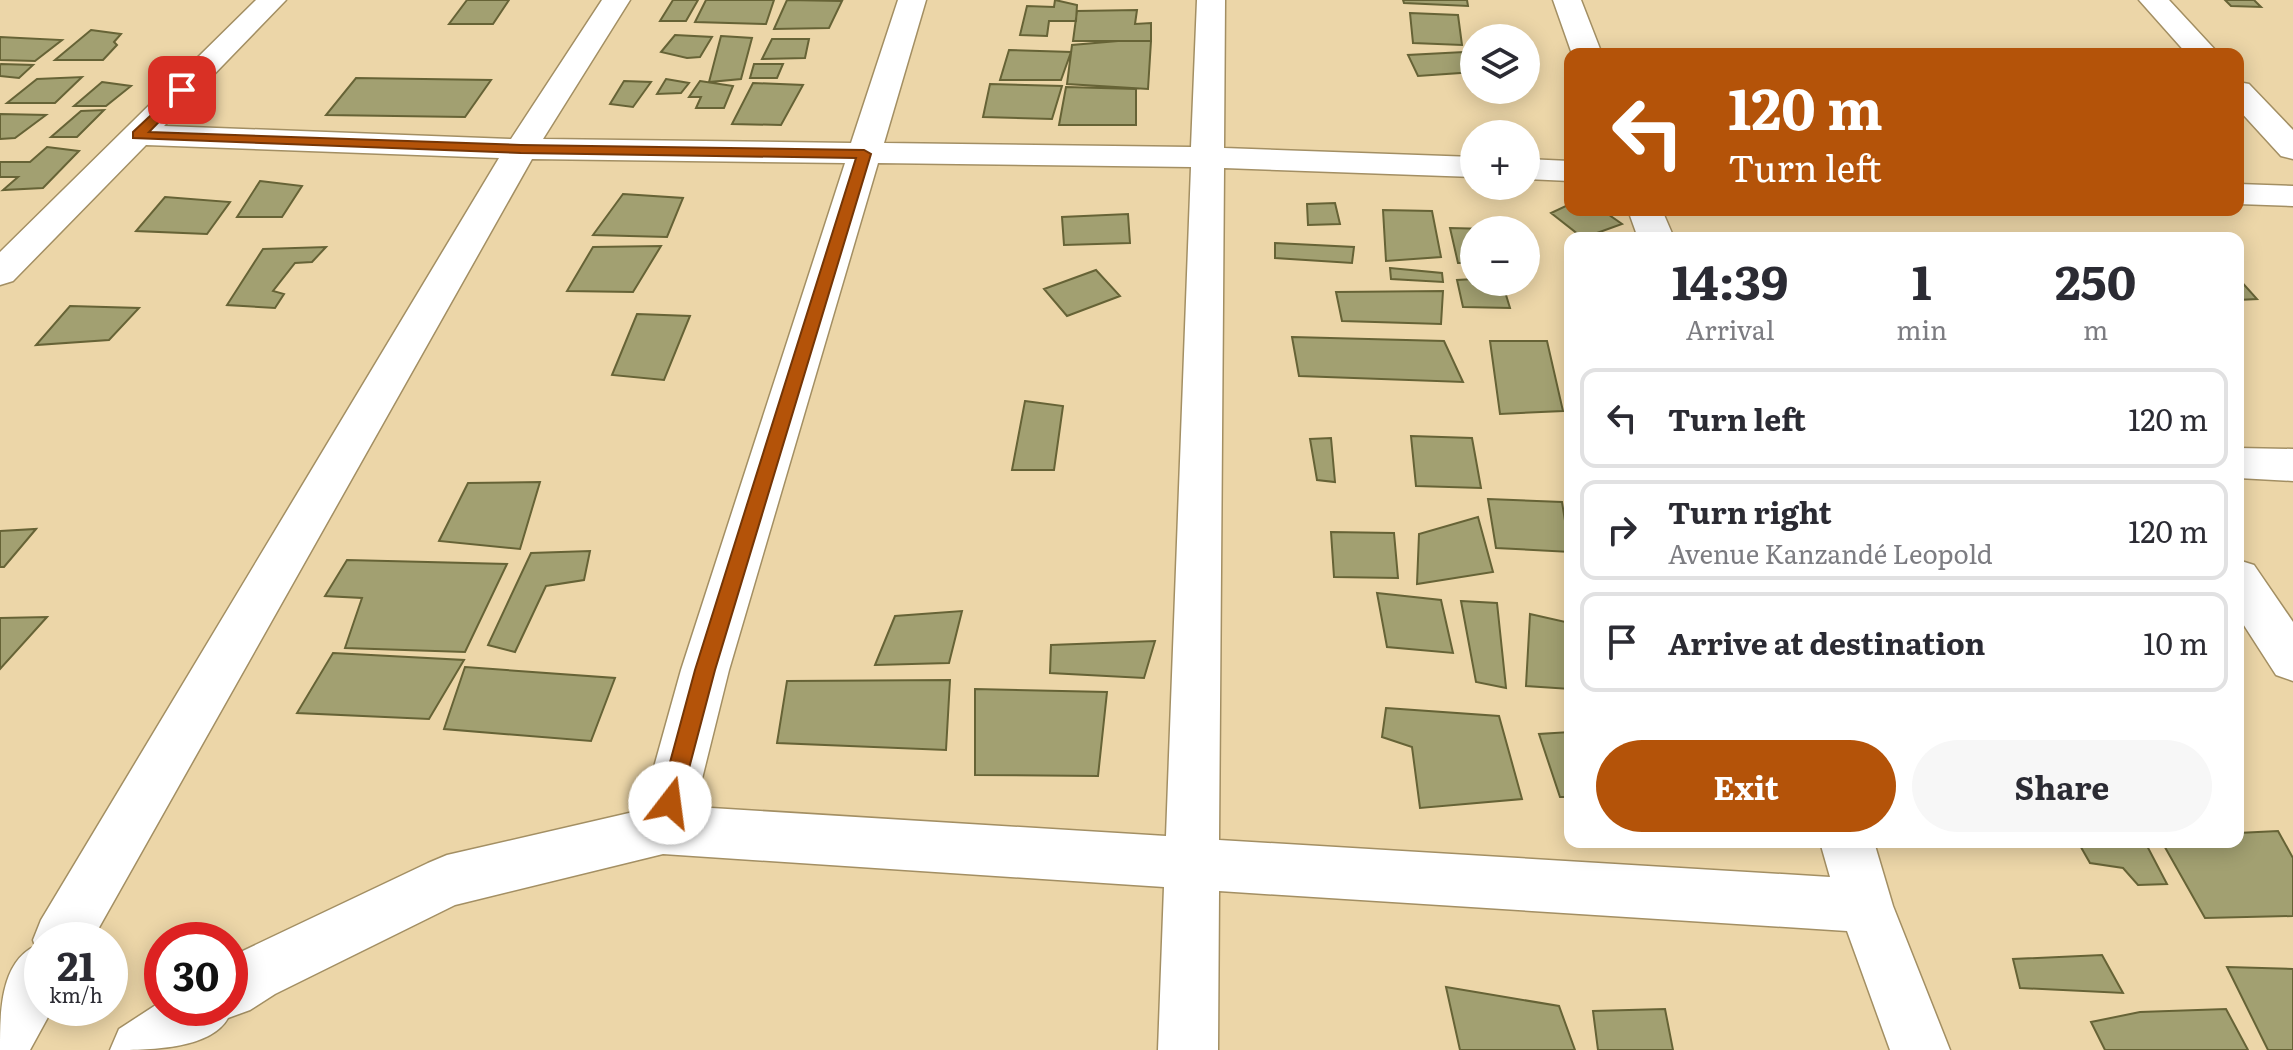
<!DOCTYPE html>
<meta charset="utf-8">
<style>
body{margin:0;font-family:Literata,serif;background:#f7f7f7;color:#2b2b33;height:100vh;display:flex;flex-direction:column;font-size:30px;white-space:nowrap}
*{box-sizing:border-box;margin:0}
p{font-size:26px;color:#7c7c81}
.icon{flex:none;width:44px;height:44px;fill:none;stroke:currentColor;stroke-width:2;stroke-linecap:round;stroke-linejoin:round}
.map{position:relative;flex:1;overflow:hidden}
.sheet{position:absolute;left:1564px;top:232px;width:680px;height:616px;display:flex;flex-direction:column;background:#fff;border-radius:16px;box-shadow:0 4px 20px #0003}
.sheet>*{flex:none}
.top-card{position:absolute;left:1564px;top:48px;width:680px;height:168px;border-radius:16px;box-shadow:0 4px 20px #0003;background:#b45309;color:#fff;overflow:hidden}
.tools{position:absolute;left:1460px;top:24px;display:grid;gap:16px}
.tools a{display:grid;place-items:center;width:80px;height:80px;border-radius:50%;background:#fff;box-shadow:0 4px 20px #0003;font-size:40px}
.speed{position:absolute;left:24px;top:922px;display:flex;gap:16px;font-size:40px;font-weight:700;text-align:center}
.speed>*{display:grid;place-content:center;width:104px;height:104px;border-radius:50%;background:#fff;box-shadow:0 4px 20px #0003;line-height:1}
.speed small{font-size:20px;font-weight:400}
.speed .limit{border:12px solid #d22;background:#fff;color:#111}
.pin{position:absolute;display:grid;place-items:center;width:68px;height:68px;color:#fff;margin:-34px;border-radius:16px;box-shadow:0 4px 12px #0006}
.me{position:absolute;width:88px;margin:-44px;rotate:15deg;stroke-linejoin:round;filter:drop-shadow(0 0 6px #0008)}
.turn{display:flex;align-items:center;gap:28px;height:168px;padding:0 32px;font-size:36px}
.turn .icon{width:104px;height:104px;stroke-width:2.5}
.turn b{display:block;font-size:56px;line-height:68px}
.eta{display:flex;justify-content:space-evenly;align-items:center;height:136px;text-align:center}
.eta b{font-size:48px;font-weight:700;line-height:56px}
.action{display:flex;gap:16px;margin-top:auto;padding:16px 32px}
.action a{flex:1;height:92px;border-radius:48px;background:#b45309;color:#fff;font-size:32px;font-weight:700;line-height:92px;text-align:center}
.action a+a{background:#f7f7f7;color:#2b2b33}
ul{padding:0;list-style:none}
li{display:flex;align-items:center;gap:24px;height:100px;margin:0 16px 12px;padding:0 16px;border:4px solid #e1e1e2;border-radius:16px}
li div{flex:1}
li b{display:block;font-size:30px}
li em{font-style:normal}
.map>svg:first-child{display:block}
.building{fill:#a2a071;stroke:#666336;stroke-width:2}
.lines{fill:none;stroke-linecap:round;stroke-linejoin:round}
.minor-casing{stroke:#a38f63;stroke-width:3}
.minor{fill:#fff;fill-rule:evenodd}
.route{fill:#b45309;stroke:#753606;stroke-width:2}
</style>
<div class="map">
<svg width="2293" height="1050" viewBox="0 0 2293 1050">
<rect width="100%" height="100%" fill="#ecd6a8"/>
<path class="building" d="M467,0H509L493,24H449Z
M673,0H698L686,21H660Z
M706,0H774L766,24L695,22Z
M787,0L842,1L829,28L774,29Z
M1055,0L1077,5L1076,21H1049L1047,36L1020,35L1027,6L1054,7Z
M1403,0H1467L1468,6L1404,3Z
M2225,0H2254L2261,7L2231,6Z
M1137,10L1135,24L1151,23V41H1073L1077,11Z
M1410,13L1458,15L1462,45L1413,43Z
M91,30L121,34L114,42L117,45L103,60H55Z
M675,35L712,37L700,57L687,58L661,52Z
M721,36L752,38L741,79L709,82Z
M0,37L62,40L35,61L0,60Z
M772,39H809L805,58L762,59Z
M1118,41H1151L1148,89L1067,84L1072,45Z
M1009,50L1071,52L1061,80H1000Z
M1464,52L1474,72L1418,76L1408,55Z
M754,64H783L777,78H750Z
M0,65L1,64L33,65L19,78L0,76Z
M82,77L55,103H7L37,79Z
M356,78L491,80L465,117L326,115Z
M666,79L689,83L681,93L657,94Z
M624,81L651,82L633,107L610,104Z
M700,81L733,86L724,108H696L701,97H689Z
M102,82L131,86L106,106H74Z
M753,83L803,85L781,125L732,124Z
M990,84L1062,86L1052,119L983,117Z
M1066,87L1136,89V125H1059Z
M104,110L77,137H51L81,111Z
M0,114L46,115L15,138L0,139Z
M47,147L79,151L43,188L3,190L18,177H0V162H30Z
M260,181L302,186L282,217H237Z
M623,194L683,198L667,237L593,235Z
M165,197L230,202L207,234L136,231Z
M1335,203L1340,224L1308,225L1307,204Z
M1570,204V210H1602L1622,224L1583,238L1551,213Z
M1383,210L1432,211L1441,257L1386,261Z
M1128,214L1130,243L1064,245L1062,217Z
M1450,228L1489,229L1474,230V263H1458Z
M1275,243L1354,247L1352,263L1275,258Z
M661,246L633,292L567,291L593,247Z
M326,247L312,262L295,263L273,291L284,294L275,308L227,305L263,249Z
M1390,268L1442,273L1443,282L1391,279Z
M1096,270L1120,296L1067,316L1044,289Z
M1474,279V282H1502L1510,308L1463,307L1457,280Z
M2238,279H2239L2257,299L2238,300Z
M1443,291L1441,324L1342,321L1336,292Z
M70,306L139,308L109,340L36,345Z
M637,314L690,316L664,380L612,375Z
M1292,337L1444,341L1463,382L1299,376Z
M1490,341H1547L1563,411L1500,414Z
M1025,401L1063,406L1054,470H1012Z
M1411,436L1472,438L1481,488L1416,486Z
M1331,438L1335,482L1317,480L1310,439Z
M540,482L520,549L439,541L468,483Z
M1488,499L1562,502L1570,552L1496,548Z
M1478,517L1493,572L1417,584L1419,534Z
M36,529L4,567H0V531Z
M1331,532L1394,533L1398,578L1334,577Z
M590,551L584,580L546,586L515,652L488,645L531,553Z
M347,560L507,564L465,652L345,648L362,598L325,596Z
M1377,593L1441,600L1453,653L1387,647Z
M1461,601L1497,603L1506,688L1476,682Z
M962,611L949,663L875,665L895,616Z
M1530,614L1570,623V689L1526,686Z
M47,617L0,669V618Z
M1155,641L1144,678L1050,673L1051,645Z
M333,653L464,660L429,719L297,713Z
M465,667L615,678L591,741L444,729Z
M950,680L946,750L777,743L787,681Z
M975,689L1107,692L1098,776L975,775Z
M1386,708L1499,716L1522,799L1420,808L1412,747L1382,737Z
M1570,732V797H1560L1539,734Z
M2278,831L2293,858V916L2205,918L2162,842H2238V833Z
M2078,842H2145L2167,884L2138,885L2123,868L2090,863Z
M2102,955L2123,993L2020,988L2013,959Z
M2227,967L2293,969V1050H2268Z
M1446,987L1559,1006L1575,1050H1460Z
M1665,1009L1673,1050H1598L1593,1011Z
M2226,1009L2248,1050H2105L2091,1022L2140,1012Z"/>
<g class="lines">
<defs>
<path id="minor" d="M256,0H286L164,126L511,139L602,0H630L543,139L851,143L898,0H926L884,143L1191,147L1197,0H1225L1224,148L1474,157V177L1224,168L1219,840L1830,877L1820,842H1874L1893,906L1950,1050H1890L1847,931L1219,891L1218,1050H1158L1164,887L663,854L455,905L275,994L250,1010L228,1018C210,1050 148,1050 110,1050L119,1029L162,1001V1008H230V957L428,863L447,855L642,810L681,670L845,163L532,159L92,940H42V1008H53L30,1050H0C0,1013 0,963 35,946L33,940L41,920L499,158L146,145L13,281L0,285V252ZM878,163L1191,167L1166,836L695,807L729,670Z
M1553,0H1581L1602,54H1572Z
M2139,0H2169L2219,54H2187Z
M2238,82L2249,84L2293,130V159L2281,156L2238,109Z
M1526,159L1570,161V181L1526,179Z
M2238,184L2293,186V206L2238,204Z
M1628,210H1662L1674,238H1638Z
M2238,448L2293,449V481L2238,478Z
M2238,560L2254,565L2293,622V681L2276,675L2238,616Z"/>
</defs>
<use href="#minor" class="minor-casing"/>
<use href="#minor" class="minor"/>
</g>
<path class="route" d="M182,86L187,87V93L149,132L521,145L864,150L871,154L715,670L678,810L670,813L663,810L659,803L695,670L856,158L521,153L133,138V132Z"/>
</svg>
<div class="tools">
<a><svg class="icon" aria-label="layers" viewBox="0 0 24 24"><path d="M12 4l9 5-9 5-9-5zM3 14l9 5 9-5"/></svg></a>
<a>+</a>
<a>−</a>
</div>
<div class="speed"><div>21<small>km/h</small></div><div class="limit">30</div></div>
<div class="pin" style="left:182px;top:90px;background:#d93025"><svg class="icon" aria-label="arrive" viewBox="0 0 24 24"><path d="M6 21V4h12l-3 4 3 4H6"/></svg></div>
<svg class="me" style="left:670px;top:803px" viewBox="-20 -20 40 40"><circle r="19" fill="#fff"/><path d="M0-13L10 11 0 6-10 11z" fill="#b45309"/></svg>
<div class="top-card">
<div class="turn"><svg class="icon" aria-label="left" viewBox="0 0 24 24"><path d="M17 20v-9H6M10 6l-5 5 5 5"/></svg><div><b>120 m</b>Turn left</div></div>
</div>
<section class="sheet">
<div class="eta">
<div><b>14:39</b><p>Arrival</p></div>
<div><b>1</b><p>min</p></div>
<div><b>250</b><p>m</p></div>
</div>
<ul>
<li><svg class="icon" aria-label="left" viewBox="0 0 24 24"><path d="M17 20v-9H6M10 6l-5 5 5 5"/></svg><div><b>Turn left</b></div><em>120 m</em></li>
<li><svg class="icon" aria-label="right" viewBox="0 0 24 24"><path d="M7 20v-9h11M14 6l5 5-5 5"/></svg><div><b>Turn right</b><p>Avenue Kanzandé Leopold</p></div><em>120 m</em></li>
<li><svg class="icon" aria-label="arrive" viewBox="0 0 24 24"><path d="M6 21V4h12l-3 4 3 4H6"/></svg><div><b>Arrive at destination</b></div><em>10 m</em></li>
</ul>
<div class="action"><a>Exit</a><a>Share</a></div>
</section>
</div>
